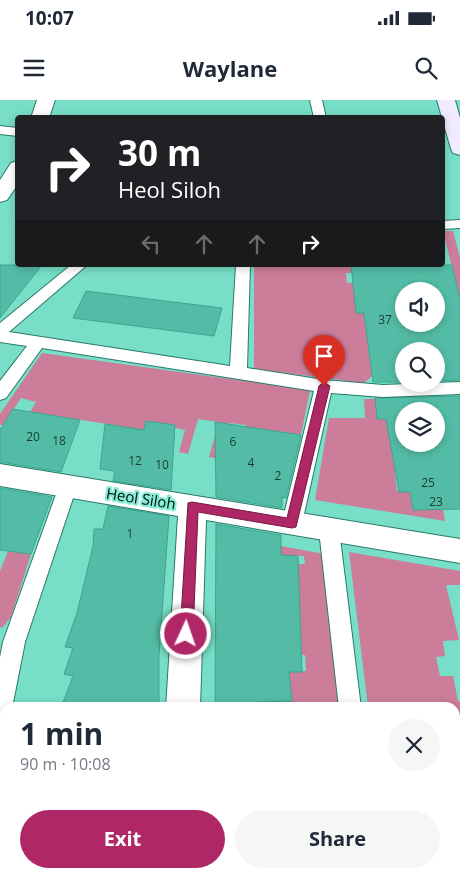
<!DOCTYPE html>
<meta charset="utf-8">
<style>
body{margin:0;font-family:"Open Sans",sans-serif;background:#f6f6f7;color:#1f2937;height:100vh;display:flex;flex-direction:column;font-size:19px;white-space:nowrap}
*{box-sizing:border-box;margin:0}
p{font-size:16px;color:#747a83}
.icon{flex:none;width:28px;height:28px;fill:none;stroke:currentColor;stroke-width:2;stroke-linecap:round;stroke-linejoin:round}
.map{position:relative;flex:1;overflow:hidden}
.details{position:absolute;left:0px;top:602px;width:460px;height:176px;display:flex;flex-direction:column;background:#fff;border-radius:15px 15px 0 0;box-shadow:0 2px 8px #0003}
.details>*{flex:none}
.hud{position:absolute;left:15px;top:15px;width:430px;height:152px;border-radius:5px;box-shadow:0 2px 8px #0003;background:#202124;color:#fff;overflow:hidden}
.buttons{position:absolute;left:395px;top:182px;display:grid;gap:10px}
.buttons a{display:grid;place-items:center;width:50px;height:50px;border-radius:50%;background:#fff;box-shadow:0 2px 8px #0003;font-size:25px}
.pin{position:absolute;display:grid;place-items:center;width:42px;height:42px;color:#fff;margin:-51px -21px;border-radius:50% 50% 50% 0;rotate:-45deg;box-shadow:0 0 5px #0007}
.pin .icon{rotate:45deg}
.me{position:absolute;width:55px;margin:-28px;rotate:3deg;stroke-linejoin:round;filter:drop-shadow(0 0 4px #0008)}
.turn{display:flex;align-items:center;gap:18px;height:105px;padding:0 20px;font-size:22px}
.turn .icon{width:65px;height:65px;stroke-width:2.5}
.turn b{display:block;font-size:35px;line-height:42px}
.lanes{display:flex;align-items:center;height:48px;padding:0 20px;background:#0003;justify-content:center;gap:25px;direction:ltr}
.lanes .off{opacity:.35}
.round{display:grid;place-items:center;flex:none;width:52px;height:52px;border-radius:26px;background:#f6f6f7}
.head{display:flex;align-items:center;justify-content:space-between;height:85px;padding:0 20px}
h1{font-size:30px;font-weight:700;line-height:38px}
.button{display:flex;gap:10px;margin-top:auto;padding:10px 20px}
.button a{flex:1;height:58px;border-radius:30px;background:#b02767;color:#fff;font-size:20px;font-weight:700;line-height:58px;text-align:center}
.button a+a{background:#f6f6f7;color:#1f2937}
.status{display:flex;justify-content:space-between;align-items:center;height:35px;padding:0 25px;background:#fff;direction:ltr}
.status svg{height:14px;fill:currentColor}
header{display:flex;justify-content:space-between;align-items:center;height:65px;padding:0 20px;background:#fff;font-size:22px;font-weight:700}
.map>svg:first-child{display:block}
.green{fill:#cc7d99}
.building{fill:#54bca6;stroke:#3ba690;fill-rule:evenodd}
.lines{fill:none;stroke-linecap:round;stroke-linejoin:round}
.lane-casing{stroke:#287969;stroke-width:2}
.street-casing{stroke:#287969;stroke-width:2}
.secondary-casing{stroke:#287969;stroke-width:2}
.lane{fill:#fff;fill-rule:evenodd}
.street{fill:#fff;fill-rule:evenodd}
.secondary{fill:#f0ebfe;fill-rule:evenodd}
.route{fill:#b02767;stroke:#721943}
.labels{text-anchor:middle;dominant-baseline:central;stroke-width:4.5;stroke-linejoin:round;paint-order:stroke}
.number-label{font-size:12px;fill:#153c33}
.street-label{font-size:15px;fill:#00110d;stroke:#85ebd4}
</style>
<div class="status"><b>10:07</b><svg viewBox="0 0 49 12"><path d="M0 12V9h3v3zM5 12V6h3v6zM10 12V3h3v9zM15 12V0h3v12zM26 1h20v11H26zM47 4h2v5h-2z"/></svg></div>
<header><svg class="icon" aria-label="menu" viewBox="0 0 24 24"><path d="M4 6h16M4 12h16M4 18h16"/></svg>Waylane<svg class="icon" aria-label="search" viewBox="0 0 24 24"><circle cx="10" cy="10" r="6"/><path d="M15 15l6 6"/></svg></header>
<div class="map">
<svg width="460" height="778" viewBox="0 0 460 778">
<rect width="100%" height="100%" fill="#78dec7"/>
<path class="green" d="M443,131H453L460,158V199Z
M254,165H400L401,173H346L347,183L361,182L355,205L356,213H366L428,251H404V260H370L372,276L364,283L254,269Z
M42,253L310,290L301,335L279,332L237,359L246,325L229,323L220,359L209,357L219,322L198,319L188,354L179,352L185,330L147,321L138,346L120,326L30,312L36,302L21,298L3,325H0V314Z
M364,299H388L404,344H416L417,349L438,373H395L397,391L410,392L413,410L443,409L445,421L315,400L329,318H365Z
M281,446L324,454L338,607H254V602L291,601L254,572L306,571L305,555L252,557L255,466L305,464L304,456L281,455Z
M8,451L31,454L11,517L2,528L0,527V471Z
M349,452L460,471V485H446L459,540L443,541L445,556L436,557L440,576H453L458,601H460V689H455V608L368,607Z
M455,726H460V778H388V774H455Z
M262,774H354V778H262Z"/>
<path class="building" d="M0,165H42L0,218Z
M351,165H452L460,199V280L436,281V251H404V282H373L364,213H356ZM404,191H436V224H404Z
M86,191L173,202L222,208L214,236L73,218Z
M460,296V409L413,410L410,392H399L386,319H377L375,298ZM404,311H436V344H404Z
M13,309L80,320L61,372L0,362V330Z
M146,321L175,325L171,390L113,381L115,371L100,369L105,324L144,330Z
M215,322L301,335L286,398L282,397V408L216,397Z
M0,388L52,397L31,454L0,450Z
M108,406L169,416L159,555V608H61L73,576L64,574L73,548L65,547L77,513L93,446L94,429H103Z
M216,424L281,435V455L298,456L302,572H289L292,601L254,602V608H215Z"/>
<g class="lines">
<defs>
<path id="lane" d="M310,0H322L326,18H314Z
M0,26L18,28V36L0,34Z
M460,120V128L442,129V121Z
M71,165H87L9,232L230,266L236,165H250L247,268L324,280L383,285L460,282V294L383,297L331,293L302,423L299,429L292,431L285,429L282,423L314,291L42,248L6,298L0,300V281L27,246L0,242V223Z
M68,379L75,381L77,386L25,542L12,608H5V619L0,621V557L3,542L59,386L61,381Z
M329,422L336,424L339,430L361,608H339L319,430L322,424Z
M356,774H382L383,778H357Z"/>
<path id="street" d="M37,0H55L49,18H31Z
M18,61V84L7,100L0,102V80L11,63Z
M0,364L460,439V463L206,420L200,608H166L178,416L0,386Z
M157,774H195V778H157Z"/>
<path id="secondary" d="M437,0H455L460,18V55L453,53L451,49Z"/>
</defs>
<use href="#lane" class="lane-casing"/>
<use href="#street" class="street-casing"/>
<use href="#secondary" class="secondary-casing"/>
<use href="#lane" class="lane"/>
<use href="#street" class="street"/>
<use href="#secondary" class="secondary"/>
</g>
<path class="route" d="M324,282L330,286L296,427L292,428L198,412L193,534L191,539L186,540L182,539L180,534L188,403L192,402L287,418L319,286Z"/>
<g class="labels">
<g class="number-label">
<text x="385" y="219">37</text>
<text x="33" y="336">20</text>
<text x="59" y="340">18</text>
<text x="233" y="341">6</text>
<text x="135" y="360">12</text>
<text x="251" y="362">4</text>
<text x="162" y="364">10</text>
<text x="278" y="375">2</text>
<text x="428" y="382">25</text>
<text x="436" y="401">23</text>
<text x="130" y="433">1</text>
</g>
<g class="street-label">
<text transform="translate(141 398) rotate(9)">Heol Siloh</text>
</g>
</g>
</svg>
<div class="buttons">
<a><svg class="icon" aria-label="sound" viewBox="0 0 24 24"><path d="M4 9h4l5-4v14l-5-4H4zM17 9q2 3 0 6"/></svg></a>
<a><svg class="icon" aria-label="search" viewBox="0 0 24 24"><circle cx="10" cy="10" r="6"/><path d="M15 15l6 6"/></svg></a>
<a><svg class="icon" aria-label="layers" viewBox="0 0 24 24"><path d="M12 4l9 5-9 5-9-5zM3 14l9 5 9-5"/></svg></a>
</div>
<div class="pin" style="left:324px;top:286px;background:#d93025"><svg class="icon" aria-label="arrive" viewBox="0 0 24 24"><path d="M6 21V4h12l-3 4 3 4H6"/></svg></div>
<svg class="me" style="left:186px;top:534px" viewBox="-20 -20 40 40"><circle r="17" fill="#b02767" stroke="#fff" stroke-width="3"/><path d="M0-11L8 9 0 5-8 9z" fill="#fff"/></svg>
<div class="hud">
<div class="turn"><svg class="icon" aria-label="right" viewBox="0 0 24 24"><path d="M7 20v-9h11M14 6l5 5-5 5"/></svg><div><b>30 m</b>Heol Siloh</div></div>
<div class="lanes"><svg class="icon off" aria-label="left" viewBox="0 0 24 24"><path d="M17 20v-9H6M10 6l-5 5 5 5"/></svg><svg class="icon off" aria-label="ahead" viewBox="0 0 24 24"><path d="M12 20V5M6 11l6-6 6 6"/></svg><svg class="icon off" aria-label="ahead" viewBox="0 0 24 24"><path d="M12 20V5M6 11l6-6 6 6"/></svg><svg class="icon" aria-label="right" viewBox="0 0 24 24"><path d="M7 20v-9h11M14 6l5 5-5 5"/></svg></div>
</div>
<section class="details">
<div class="head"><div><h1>1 min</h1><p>90 m · 10:08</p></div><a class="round"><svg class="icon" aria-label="close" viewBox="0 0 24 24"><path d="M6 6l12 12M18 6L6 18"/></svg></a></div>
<div class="button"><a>Exit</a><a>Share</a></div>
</section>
</div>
